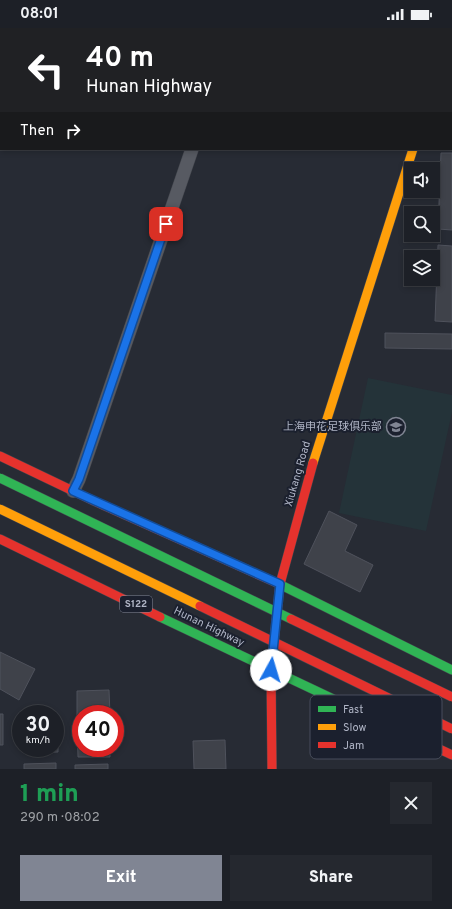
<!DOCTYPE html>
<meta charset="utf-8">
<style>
body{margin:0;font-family:Overpass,"Noto Sans SC",sans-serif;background:#25282f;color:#f1f3f6;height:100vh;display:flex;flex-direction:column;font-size:15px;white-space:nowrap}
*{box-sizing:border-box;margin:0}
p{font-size:13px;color:#a0a3a7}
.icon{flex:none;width:22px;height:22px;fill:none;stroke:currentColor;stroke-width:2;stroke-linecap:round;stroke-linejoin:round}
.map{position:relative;height:741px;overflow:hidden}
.panel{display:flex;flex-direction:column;background:#1d2027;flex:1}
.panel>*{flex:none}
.banner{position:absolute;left:0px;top:0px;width:452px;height:122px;box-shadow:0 2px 6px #0003,0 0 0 1px #3b3e44;background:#202124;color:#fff;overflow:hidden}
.buttons{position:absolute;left:404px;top:134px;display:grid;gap:8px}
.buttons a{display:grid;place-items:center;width:36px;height:36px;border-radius:0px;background:#1d2027;box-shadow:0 2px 6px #0003,0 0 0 1px #3b3e44;font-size:20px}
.speed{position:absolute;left:12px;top:677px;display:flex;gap:8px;font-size:20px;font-weight:700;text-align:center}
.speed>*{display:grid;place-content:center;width:52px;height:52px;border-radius:50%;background:#1d2027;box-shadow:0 2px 6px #0003,0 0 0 1px #3b3e44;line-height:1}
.speed small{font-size:10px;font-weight:400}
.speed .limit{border:6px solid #d22;background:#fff;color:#111}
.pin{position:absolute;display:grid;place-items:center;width:34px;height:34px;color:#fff;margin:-17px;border-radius:8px;box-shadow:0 2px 6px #0006}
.me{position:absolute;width:44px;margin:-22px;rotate:6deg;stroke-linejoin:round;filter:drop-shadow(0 0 3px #0008)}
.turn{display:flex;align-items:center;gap:14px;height:84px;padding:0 20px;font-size:18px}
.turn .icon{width:52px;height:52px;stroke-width:2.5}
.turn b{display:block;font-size:28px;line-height:34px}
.then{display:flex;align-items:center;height:38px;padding:0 20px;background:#0003;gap:8px;font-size:15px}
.round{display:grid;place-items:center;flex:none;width:42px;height:42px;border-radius:0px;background:#25282f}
.summary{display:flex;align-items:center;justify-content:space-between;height:68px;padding:0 20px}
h1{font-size:24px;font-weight:800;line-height:30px;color:#1e9e55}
.action{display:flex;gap:8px;margin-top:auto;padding:8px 20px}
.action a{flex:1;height:46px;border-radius:0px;background:#808593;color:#fff;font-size:16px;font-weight:800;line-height:46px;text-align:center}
.action a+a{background:#25282f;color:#f1f3f6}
.status{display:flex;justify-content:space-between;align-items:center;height:28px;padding:0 20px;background:#1d2027;direction:ltr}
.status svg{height:11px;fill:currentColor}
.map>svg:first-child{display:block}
.green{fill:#243339}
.building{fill:#3f424a;stroke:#4f525c}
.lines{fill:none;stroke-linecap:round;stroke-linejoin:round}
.street-casing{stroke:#43464d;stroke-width:14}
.fast-casing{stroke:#43464d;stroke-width:10}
.slow-casing{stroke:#43464d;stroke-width:10}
.jam-casing{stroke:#43464d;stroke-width:10}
.street{stroke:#575a62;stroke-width:13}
.fast{stroke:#30b455;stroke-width:9}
.slow{stroke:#ff9f0a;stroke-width:9}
.jam{stroke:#e5322d;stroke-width:9}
.fast-bridge-casing{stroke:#444851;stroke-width:10;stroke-linecap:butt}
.slow-bridge-casing{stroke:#444851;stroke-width:10;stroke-linecap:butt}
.jam-bridge-casing{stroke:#444851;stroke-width:10;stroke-linecap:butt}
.fast-bridge{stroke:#30b455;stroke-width:9}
.slow-bridge{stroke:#ff9f0a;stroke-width:9}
.jam-bridge{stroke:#e5322d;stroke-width:9}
.route-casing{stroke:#114b97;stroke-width:10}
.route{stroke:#1a73e8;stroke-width:7}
.labels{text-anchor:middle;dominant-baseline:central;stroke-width:4;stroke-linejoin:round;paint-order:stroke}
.shield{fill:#1b202e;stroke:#838898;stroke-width:1}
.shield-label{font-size:10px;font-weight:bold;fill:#b0b5c6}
.poi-label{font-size:11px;fill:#b0b5c6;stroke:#1b202e;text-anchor:end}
.street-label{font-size:11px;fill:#b0b5c6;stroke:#1b202e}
.key{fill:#1b202e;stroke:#484d5c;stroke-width:1}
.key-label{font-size:11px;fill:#b0b5c6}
</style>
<div class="status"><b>08:01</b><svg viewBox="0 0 49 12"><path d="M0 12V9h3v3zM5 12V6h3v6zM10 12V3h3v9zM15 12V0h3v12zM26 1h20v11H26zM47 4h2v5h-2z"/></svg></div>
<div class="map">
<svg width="452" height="741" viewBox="0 0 452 741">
<rect width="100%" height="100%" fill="#272b34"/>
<path class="green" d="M368,350L452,367V384L426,503L339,485Z"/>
<path class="building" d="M441,125H452V202L438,201Z
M438,217L452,218V294L435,293Z
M385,305L452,306V321L385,320Z
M329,483L357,497L345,523L373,537L360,564L304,536Z
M0,624L35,641L19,672L0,661Z
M109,662L110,686H81V694H77V663Z
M0,686H3V717H0Z
M55,693H58V724L26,725V720H55Z
M77,698H81V720H110V729H78Z
M225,712L226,741H194L193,713Z
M56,735V741H24V736Z
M108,736V741H75V737Z"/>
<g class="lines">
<defs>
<path id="street" d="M230,1L231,0
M73,463L79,451L192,121"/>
<path id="fast" d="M451,2L452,0
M277,555L452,642
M160,589L384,695"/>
<path id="slow" d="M313,435L413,121"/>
<path id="jam" d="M0,428L94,473L277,555
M0,511L160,589
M384,695L452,727
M272,741L271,642L280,556L313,435"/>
</defs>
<use href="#street" class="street-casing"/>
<use href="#fast" class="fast-casing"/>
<use href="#slow" class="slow-casing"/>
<use href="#jam" class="jam-casing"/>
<use href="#street" class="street"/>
<use href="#fast" class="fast"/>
<use href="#slow" class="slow"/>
<use href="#jam" class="jam"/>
<defs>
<path id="fast-bridge" d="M0,450L291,591"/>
<path id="slow-bridge" d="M0,481L200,578"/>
<path id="jam-bridge" d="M200,578L452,701
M291,591L452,669"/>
</defs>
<use href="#fast-bridge" class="fast-bridge-casing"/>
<use href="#slow-bridge" class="slow-bridge-casing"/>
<use href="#jam-bridge" class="jam-bridge-casing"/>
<use href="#fast-bridge" class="fast-bridge"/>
<use href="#slow-bridge" class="slow-bridge"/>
<use href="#jam-bridge" class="jam-bridge"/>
</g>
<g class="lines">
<defs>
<path id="route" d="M166,196L79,451L73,463L280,556L271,642"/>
</defs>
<use href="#route" class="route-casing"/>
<use href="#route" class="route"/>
</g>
<defs>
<symbol id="school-ring" viewBox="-11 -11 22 22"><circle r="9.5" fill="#1b202e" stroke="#808593" stroke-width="1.5"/><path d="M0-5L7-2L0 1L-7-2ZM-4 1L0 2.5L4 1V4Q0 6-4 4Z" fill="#808593"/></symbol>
</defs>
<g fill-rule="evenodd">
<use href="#school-ring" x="385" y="388" width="22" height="22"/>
</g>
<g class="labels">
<rect class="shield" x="120" y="568" width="32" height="16" rx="3"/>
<g class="shield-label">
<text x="136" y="576">S122</text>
</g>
<g class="poi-label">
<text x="382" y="399">上海申花足球俱乐部</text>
</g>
<g class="street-label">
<text transform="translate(298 446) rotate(-74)">Xiukang Road</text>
<text transform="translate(209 599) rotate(26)">Hunan Highway</text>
</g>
</g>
<rect x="310" y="667" width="132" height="64" rx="6" class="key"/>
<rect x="318" y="678" width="18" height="6" fill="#30b455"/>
<rect x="318" y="696" width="18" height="6" fill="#ff9f0a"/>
<rect x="318" y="714" width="18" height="6" fill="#e5322d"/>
<g class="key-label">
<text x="343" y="685">Fast</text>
<text x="343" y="703">Slow</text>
<text x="343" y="721">Jam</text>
</g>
</svg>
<div class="buttons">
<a><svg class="icon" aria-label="sound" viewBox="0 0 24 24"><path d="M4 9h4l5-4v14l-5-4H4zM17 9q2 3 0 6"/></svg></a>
<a><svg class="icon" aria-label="search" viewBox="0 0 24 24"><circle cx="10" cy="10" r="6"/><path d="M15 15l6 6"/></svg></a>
<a><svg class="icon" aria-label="layers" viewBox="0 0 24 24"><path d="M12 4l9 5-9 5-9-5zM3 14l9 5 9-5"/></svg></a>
</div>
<div class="speed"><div>30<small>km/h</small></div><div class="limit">40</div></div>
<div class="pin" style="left:166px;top:196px;background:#d93025"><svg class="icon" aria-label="arrive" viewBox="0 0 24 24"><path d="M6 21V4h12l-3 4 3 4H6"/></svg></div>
<svg class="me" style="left:271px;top:642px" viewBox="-20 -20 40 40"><circle r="19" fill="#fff"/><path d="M0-13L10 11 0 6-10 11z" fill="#1a73e8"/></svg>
<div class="banner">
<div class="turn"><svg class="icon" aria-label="left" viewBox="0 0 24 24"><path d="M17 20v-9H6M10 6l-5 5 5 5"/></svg><div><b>40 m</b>Hunan Highway</div></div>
<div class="then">Then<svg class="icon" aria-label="right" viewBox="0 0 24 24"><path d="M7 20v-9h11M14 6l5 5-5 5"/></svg></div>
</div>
</div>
<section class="panel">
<div class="summary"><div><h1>1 min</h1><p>290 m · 08:02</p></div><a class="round"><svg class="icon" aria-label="close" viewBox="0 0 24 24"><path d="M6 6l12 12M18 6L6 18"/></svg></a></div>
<div class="action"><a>Exit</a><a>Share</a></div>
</section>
